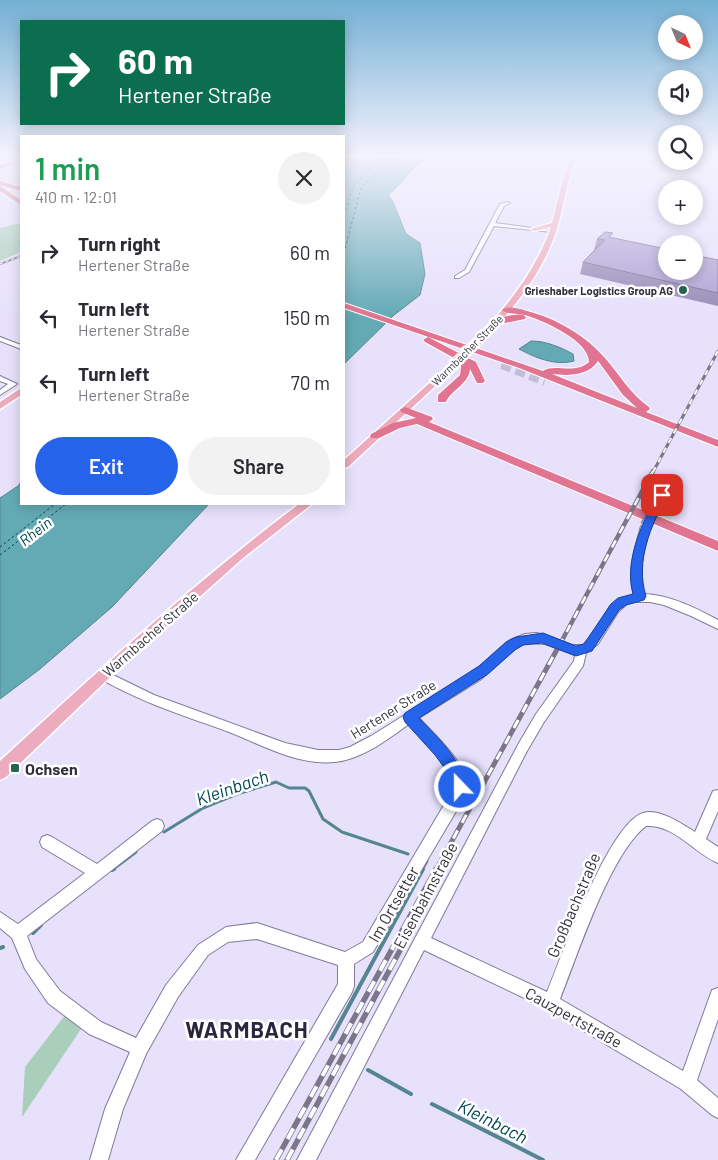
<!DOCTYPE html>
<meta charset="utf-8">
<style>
body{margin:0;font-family:Barlow,sans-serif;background:#f2f2f3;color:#2b2b33;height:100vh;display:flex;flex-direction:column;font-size:19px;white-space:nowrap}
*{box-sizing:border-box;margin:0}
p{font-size:16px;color:#7c7c81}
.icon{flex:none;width:28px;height:28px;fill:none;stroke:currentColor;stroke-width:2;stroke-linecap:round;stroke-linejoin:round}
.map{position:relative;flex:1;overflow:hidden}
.side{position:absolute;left:20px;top:135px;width:325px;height:370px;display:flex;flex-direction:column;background:#fff;border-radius:0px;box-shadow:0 2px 12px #0003}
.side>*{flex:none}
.banner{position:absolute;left:20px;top:20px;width:325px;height:105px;border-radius:0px;box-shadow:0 2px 12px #0003;background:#0b6e4f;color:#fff;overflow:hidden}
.needle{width:32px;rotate:137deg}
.tools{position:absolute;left:658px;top:15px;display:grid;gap:10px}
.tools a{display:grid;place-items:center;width:45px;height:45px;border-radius:50%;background:#fff;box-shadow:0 2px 12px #0003;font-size:25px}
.pin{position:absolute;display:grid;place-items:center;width:42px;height:42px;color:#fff;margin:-21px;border-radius:10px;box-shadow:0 2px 8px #0006}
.me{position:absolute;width:55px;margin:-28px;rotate:338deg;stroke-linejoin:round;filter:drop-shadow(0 0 4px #0008)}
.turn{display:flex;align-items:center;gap:18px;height:105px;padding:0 15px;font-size:22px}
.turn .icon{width:65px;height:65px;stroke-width:2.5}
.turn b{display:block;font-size:35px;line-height:42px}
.round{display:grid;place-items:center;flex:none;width:52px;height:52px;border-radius:26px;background:#f2f2f3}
.overview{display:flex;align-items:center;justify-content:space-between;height:85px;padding:0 15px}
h1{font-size:30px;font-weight:600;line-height:38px;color:#1e9e55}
.primary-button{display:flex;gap:10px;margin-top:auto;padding:10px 15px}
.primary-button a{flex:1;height:58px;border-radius:30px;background:#2563eb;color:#fff;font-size:20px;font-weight:600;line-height:58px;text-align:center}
.primary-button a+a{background:#f2f2f3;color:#2b2b33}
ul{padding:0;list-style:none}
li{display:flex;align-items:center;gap:15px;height:65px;padding:0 15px}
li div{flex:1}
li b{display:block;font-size:19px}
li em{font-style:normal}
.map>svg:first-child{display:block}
.green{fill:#a9ceba}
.water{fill:#63aab5;stroke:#558591}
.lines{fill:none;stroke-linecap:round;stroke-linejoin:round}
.stream-far1{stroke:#558591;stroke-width:3}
.stream{stroke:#558591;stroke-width:4}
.ferry{stroke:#054851;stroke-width:1;stroke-dasharray:2.5 2.5;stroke-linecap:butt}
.highway-tunnel{stroke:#c3bed6;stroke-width:10;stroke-dasharray:10 5;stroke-linecap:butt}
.minor-casing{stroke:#817a99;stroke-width:2}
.major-casing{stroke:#fff;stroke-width:3}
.highway-casing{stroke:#fff;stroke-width:2}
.minor{fill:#fff;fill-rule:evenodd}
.major{fill:#edacbd;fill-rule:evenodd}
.highway{fill:#e17591;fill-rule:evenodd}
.rail-far4-casing{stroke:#7b7789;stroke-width:2}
.rail-far3-casing{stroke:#7b7789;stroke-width:3}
.rail-far2-casing{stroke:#7b7789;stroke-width:4.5}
.rail-far1-casing{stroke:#7b7789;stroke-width:5}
.rail-casing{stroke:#7b7789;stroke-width:5.5}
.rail-far4{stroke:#fff;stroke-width:1;stroke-dasharray:3;stroke-linecap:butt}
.rail-far3{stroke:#fff;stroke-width:2;stroke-dasharray:5.5;stroke-linecap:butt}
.rail-far2{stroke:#fff;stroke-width:2.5;stroke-dasharray:8;stroke-linecap:butt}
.rail-far1{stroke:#fff;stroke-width:3;stroke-dasharray:9;stroke-linecap:butt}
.rail{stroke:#fff;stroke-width:4;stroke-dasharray:12;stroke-linecap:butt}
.minor-bridge-casing{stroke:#817a99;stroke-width:12;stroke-linecap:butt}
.major-bridge-casing{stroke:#fff;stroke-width:11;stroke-linecap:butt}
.minor-bridge{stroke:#fff;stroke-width:9}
.major-bridge{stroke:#edacbd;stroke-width:9}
.wall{fill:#968ab5}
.building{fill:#aea1d3;stroke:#7a7194}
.route{fill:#2563eb;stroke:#184099}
.poi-dot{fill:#266551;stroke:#fff;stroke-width:2}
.labels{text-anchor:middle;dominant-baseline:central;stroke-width:5;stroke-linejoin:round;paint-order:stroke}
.far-poi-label{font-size:11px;font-weight:bold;fill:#33303d;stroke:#fff;text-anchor:end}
.far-street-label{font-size:11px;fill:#33303d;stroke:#fff}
.street-label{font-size:14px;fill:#33303d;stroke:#fff}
.water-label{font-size:15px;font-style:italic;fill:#054851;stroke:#fff}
.near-poi-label{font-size:16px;font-weight:bold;fill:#33303d;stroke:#fff;text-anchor:start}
.near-street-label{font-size:16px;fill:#33303d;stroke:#fff}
.near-water-label{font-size:18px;font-style:italic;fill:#054851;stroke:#fff}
.near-district-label{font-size:22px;font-weight:bold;letter-spacing:1px;fill:#2c253f;stroke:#fff}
</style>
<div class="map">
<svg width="718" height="1160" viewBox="0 0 718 1160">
<rect width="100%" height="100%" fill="#e7e1fc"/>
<path class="green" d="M21,223V252L0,261V228Z
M66,1014L81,1029L22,1117L25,1067Z"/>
<path class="water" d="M344,154H442C415,157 407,180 388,195L393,202L406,234L420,243L425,274L420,295L394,315L344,364Z
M531,341C546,341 560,347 573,354L574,361C555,366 536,358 519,349Z
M21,482V504H209L112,607L40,669L0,699V498L18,486Z"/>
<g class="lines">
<path class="stream-far1" d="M164,832L203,808L237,794L276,782L289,788H305L309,791L323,819L342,832L408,854
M112,870L136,852
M422,870L427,861"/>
<path class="stream" d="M112,870L114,869
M33,933L41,925
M0,948L3,947
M331,1039L423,869
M368,1070L411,1094
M432,1104L543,1160"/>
<path class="ferry" d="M344,215L353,187L367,171L390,154
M344,253L361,188L391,159L400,154
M0,547L55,504
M0,555L66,504"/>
<path class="highway-tunnel" d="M502,364L545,381"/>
<defs>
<path id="minor" d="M4,154H9L0,159V156Z
M694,154L718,156V158L694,155Z
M508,202L510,203L504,206L495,223L554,231L552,232L494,226L469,272L459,278H455V276L465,270L500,204Z
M0,337L21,345V349L0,341Z
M0,376L17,384L0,395V390L8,384L0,381Z
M662,492L666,495L660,506H654L653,504L659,493Z
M646,523L651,526C644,548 637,572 644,594C670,595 696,608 718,620V629L691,616L664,605L650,602H635L627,604L618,612L598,644L586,653L583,666L544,722L527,751L431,938L547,992C561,958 609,823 643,813C659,808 682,824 695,832L713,791L718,790V811L706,839L718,847V863C694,853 674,824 646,826C610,854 578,954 560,999L683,1071L712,990L718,988V1019L697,1080L718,1098V1118L712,1115L681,1089L545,1008L424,950L316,1160H297L519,743L536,714L574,661L575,655L545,644L526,643L514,649L480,680L419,718C433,733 471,767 466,789C465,796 460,802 458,808L373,952L354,964V986L352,992L255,1160H236L338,984V965L257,939L228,942L208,955L178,997L146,1054L123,1109L108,1160H90L105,1109L130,1052L89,1034L48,1003L25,969L12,938L0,928V912L18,924L85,873L42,847L40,842L42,837L47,835L52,837L97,864L152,821L157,819L162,821L164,826L162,831L27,936L36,959L60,991L101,1022L136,1038L166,985L198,945L226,927L257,923L345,952L363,942L454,788C451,763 425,742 409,724C387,740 362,759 335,762C298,766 262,745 229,732C185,716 140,702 99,678L97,675L99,672L103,670L107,672L154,695L285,743L318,750H339L350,747L371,736L464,678L479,668L510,640L525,634L536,633L545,635L572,645H583L594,633L610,606L620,599L634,595C627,572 635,548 641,526Z"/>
<path id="major" d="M573,154H578C567,177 565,201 558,225C545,270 515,307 483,341H477V337C509,305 536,270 551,227L534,231L531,229L552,223L563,179Z
M455,360L459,363L458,365L348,467L344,468V460Z
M21,388V395L0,409V402Z
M299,504H312L243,558L108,679L6,777L0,780V761C97,672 194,583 299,504Z"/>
<path id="highway" d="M21,158V162L0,169V165Z
M0,181L21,187V191L0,185Z
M0,186L21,200V205L0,191Z
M344,303L543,371C554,363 575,375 589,362C589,341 546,322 528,316C520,313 508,315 502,310C508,305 520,309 527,311C556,318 586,336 605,358C620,375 630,394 649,407L650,409L646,412L718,440V447L519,368L344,308ZM598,361L623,395L637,408L552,374C567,376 589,376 598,361Z
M522,314L526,317L525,319L496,325L492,322L507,316Z
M428,337L476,362L485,381L483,383H477L470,369C469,384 451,390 446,402H438V395L460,375L461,366L454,358L425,342L423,340Z
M405,407L432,417L433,419L429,422L718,541V551L417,424L400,428L379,438H371L370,436L371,434L393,423L416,418L401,412L400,410Z"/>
</defs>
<use href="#minor" class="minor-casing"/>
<use href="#major" class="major-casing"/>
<use href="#highway" class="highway-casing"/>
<use href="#minor" class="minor"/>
<use href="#major" class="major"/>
<use href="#highway" class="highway"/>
<defs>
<path id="rail-far4" d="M0,264L21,256"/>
<path id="rail-far3" d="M653,472L718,351"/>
<path id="rail-far2" d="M559,646L653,471"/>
<path id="rail-far1" d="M436,870L560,644"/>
<path id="rail" d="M276,1160L436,869
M287,1160L432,891"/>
</defs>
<use href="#rail-far4" class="rail-far4-casing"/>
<use href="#rail-far3" class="rail-far3-casing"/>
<use href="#rail-far2" class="rail-far2-casing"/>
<use href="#rail-far1" class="rail-far1-casing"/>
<use href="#rail" class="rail-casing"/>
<use href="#rail-far4" class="rail-far4"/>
<use href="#rail-far3" class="rail-far3"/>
<use href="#rail-far2" class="rail-far2"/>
<use href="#rail-far1" class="rail-far1"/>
<use href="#rail" class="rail"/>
<defs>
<path id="minor-bridge" d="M646,526L657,504"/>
<path id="major-bridge" d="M455,363L480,339"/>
</defs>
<use href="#minor-bridge" class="minor-bridge-casing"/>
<use href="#major-bridge" class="major-bridge-casing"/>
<use href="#minor-bridge" class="minor-bridge"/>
<use href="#major-bridge" class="major-bridge"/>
</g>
<path class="wall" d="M611,238L718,260V306L580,274L583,262L594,250L597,239Z"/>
<path class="building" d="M605,232L613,233L609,237L666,249V271H694V255L718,260V293L583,262L605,240L597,239Z"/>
<linearGradient id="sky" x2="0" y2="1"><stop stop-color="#73b0d4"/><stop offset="0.49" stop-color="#f4f2fe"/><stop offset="1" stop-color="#f4f2fe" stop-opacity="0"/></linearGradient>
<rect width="718" height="317" fill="url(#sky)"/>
<path class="route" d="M662,491L667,495C651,526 635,561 646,596L644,600L626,605L619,610L592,651L576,656L542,643L523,645L515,650L488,674L419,718C441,741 459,757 467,787L465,792L460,794L455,792L449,774L435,755L405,722L403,717L405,713L479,666L506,642L516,637L543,633L576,646L584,644L611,604L618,598L633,594C625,565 638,532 651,507C654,501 656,494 662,491Z"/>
<g class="poi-dot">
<circle cx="683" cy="290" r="5"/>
<rect x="10" y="763" width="10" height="10" rx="2.5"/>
</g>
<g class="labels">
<g class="far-poi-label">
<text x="673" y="290">Grieshaber Logistics Group AG</text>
</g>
<g class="far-street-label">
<text transform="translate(467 350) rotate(-45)">Warmbacher Straße</text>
</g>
<g class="street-label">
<text transform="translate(150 634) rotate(-41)">Warmbacher Straße</text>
<text transform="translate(393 709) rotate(-32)">Hertener Straße</text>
</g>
<g class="water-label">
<text transform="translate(35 531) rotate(-38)">Rhein</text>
</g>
<g class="near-poi-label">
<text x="25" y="768">Ochsen</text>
</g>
<g class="near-street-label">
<text transform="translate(425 895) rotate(-62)">Eisenbahnstraße</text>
<text transform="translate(393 904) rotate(-60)">Im Ortsetter</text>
<text transform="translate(573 905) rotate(-67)">Großbachstraße</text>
<text transform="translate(574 1017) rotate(29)">Cauzpertstraße</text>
</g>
<g class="near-water-label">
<text transform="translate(232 787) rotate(-19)">Kleinbach</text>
<text transform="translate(493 1121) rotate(27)">Kleinbach</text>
</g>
<g class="near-district-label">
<text x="247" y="1029">WARMBACH</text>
</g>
</g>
</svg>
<div class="tools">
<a><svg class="needle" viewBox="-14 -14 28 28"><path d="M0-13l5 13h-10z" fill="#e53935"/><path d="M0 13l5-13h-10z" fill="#7c7c81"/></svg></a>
<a><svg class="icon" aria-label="sound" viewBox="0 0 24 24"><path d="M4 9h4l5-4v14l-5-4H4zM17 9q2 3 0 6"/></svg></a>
<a><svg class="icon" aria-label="search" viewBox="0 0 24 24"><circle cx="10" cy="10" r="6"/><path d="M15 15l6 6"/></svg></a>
<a>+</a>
<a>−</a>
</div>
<div class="pin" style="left:662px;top:495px;background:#d93025"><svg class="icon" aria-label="arrive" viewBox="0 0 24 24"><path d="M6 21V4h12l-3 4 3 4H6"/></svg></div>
<svg class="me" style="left:460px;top:787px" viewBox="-20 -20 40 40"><circle r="17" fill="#2563eb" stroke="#fff" stroke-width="3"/><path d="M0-11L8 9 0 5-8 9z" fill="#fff"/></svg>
<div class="banner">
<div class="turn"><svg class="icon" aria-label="right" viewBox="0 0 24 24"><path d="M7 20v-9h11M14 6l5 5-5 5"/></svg><div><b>60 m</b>Hertener Straße</div></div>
</div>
<section class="side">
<div class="overview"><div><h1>1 min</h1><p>410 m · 12:01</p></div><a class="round"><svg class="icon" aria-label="close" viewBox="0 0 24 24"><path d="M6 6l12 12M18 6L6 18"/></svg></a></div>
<ul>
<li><svg class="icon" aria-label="right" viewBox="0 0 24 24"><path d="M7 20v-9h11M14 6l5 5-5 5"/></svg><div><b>Turn right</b><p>Hertener Straße</p></div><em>60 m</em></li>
<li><svg class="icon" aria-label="left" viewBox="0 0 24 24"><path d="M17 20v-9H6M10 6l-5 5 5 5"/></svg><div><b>Turn left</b><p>Hertener Straße</p></div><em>150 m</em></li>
<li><svg class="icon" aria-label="left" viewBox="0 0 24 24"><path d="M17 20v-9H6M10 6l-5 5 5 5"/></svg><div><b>Turn left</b><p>Hertener Straße</p></div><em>70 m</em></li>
</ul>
<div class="primary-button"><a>Exit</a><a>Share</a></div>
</section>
</div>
